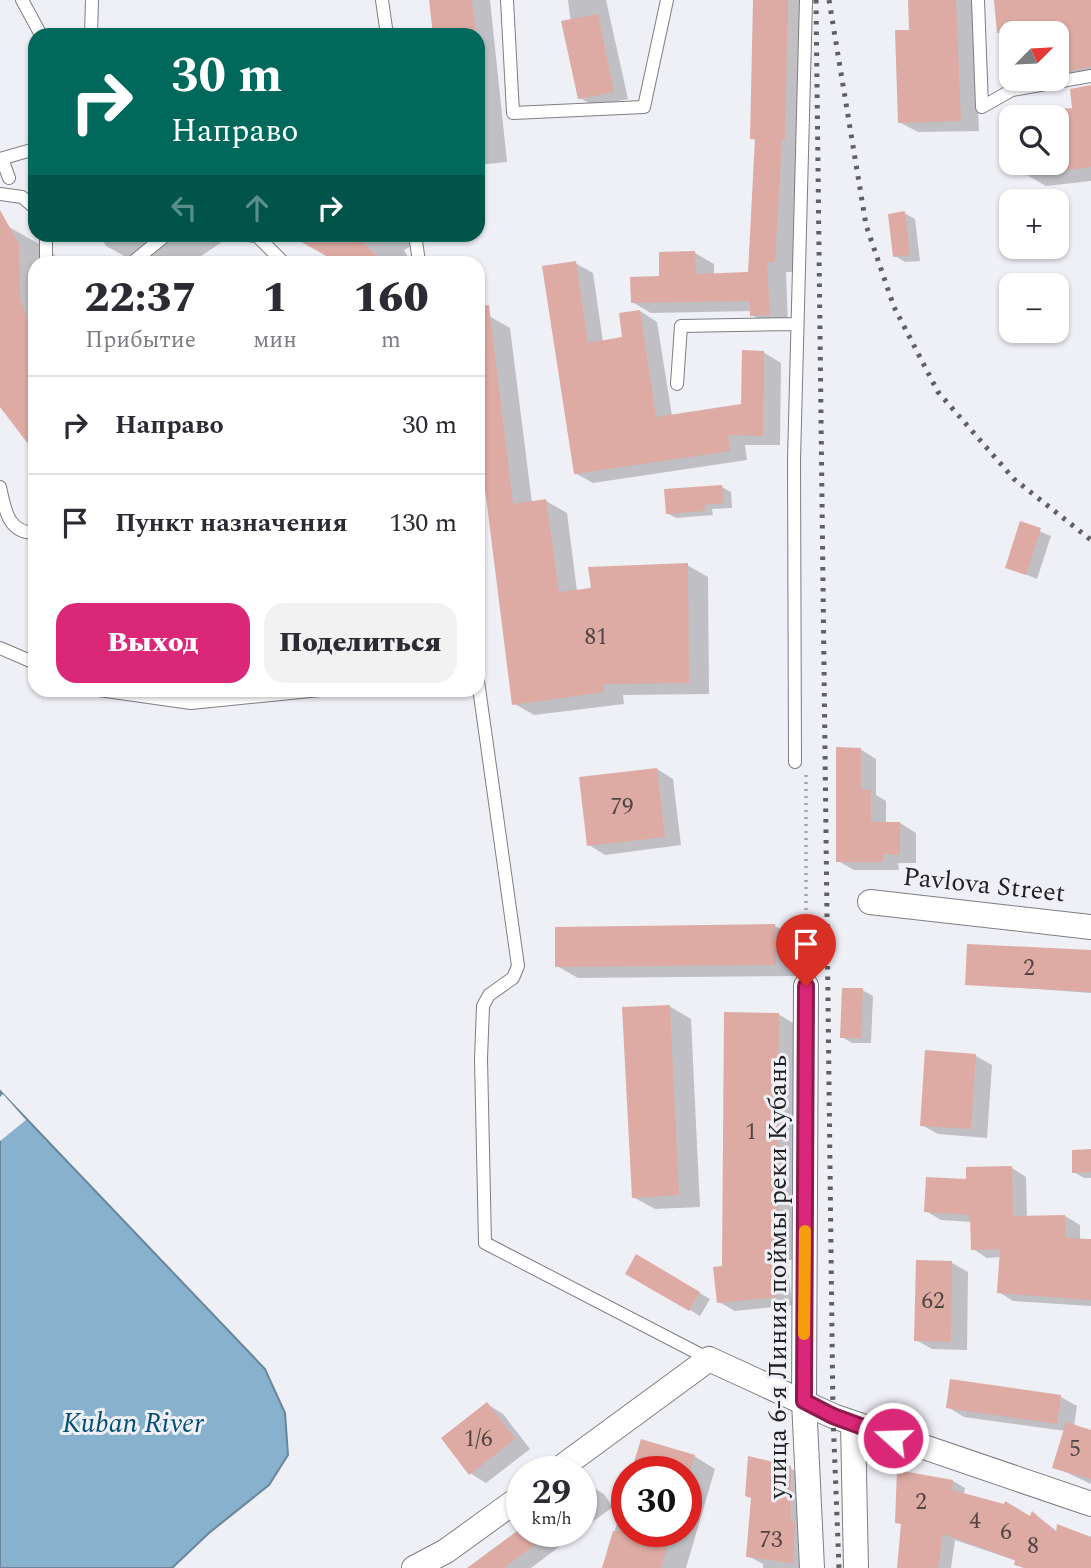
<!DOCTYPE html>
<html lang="ru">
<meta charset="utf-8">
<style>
body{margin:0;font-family:Spectral,serif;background:#f2f2f3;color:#2b2b33;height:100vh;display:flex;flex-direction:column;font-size:26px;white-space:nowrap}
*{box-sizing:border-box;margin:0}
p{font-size:23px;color:#7c7c81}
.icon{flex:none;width:38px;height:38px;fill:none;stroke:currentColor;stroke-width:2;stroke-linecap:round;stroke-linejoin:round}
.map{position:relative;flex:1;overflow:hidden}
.side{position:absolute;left:28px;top:256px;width:457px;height:441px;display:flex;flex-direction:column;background:#fff;border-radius:21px;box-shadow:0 2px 5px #0004}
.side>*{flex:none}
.banner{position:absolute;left:28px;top:28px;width:457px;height:214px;border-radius:21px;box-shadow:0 2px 5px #0004;background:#00695c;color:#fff;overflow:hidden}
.needle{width:46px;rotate:66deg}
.buttons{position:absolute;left:999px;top:21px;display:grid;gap:14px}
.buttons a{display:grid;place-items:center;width:70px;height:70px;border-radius:14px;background:#fff;box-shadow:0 2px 5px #0004;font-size:35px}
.speed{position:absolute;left:506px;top:1456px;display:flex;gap:14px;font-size:35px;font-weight:700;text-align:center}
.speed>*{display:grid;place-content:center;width:91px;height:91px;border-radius:50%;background:#fff;box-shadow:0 2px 5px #0004;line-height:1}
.speed small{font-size:18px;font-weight:400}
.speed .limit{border:10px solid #d22;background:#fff;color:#111}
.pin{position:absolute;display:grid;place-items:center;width:60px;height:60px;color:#fff;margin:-72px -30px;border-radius:50% 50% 50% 0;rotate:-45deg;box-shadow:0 0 7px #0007}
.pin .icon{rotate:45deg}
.me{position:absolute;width:77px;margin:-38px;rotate:290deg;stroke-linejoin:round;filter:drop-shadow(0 0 5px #0008)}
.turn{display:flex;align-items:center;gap:24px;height:147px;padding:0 28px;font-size:32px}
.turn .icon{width:91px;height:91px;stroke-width:2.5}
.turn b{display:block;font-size:49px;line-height:60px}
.lanes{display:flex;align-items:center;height:66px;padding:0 28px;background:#0003;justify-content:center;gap:35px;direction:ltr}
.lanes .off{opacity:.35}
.eta{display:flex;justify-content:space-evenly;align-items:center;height:119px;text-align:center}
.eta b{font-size:42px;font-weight:800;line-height:49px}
.action{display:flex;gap:14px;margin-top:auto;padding:14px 28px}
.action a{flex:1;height:80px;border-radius:21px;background:#db2777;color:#fff;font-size:28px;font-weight:800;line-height:80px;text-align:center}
.action a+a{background:#f2f2f3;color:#2b2b33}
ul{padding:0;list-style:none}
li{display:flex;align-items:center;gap:21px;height:98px;padding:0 28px;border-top:2px solid #e1e1e2}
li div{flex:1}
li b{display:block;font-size:26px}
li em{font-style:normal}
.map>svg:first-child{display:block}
.water{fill:#87b1cd;stroke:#69869b;stroke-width:2}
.pier{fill:#efeff6}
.shadow{fill:#0003;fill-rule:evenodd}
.building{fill:#ddaba3}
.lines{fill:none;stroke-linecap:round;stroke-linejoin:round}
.lane-casing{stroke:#7d7d84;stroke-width:14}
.street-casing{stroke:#7d7d84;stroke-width:26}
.path{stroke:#a5a5ab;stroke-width:3.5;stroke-dasharray:2 5;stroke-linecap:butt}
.lane{stroke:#fff;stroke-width:12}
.street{stroke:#fff;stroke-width:24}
.rail{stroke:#5f5f64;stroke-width:5;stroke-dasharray:3.5 7;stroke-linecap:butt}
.route-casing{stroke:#8e194d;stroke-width:18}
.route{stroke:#db2777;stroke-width:12}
.slow{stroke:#f59e0b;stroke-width:12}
.labels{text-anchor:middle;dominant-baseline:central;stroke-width:6;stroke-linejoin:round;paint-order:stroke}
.number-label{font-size:23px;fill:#514444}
.street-label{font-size:26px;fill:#222225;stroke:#efeff6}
.water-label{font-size:28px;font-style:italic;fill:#015176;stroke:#efeff6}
</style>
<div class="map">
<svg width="1091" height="1568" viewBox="0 0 1091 1568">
<rect width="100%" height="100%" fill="#efeff6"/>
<path class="water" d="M0,1091L265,1369L285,1413L288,1455L269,1485L209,1533L172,1568H0Z"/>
<path class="pier" d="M3,1094L26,1120L0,1141V1097Z"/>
<path class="shadow" d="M430,0H490L507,162L478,165V35H434Z
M568,0H606L628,99L594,106L580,98Z
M754,0H807L794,272H786L788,325L771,326L752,315V311L651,313L632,302L695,253L714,264V275L749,273L756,141L752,138Z
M909,0H973L979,131L918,132L899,122L911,31Z
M995,0H1091V82L1026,91L1005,79ZM1012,33H1057V79H1012Z
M1091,87V181L1046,186L1025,174L1023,163H1057V117L1018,115L1074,109Z
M904,213L915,219L920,261L905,262L895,256Z
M0,222L50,250L60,262H35V446L0,405Z
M98,234H262L228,238L192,262H135L106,246Z
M277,234H405L411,246L404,250L411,262H314L336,261L292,235Z
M206,260L267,261L270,262H206Z
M575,263L593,273L603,342L624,339L640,311L657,322L672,416L743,406L763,352L781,363L780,445H745L747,460L593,483L575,473Z
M489,316L510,328L532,503L546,501L567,513L577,591L687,565L708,577L709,694L623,695L624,704L534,715L513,703L478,419V317Z
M722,487L731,492L732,508L712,509L713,515L676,518L667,513Z
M1021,523L1051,536L1037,579L1007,567Z
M185,690H252L195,695Z
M860,749L876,759V795L886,801V823H900L916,833V863H898L899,870H854L838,861Z
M657,769L673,779L681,845L605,855L589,845Z
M775,926L796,938L797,976L578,978L557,966Z
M1091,952V993L967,984Z
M862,990L873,996L871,1043H852L842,1037Z
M669,1006L691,1019L700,1207L655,1209L633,1197Z
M778,1014L795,1024L793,1260H787L792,1305L735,1311L719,1302L724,1267Z
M976,1056L992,1065L987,1138L938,1134L922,1125Z
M1091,1151V1178H1084L1074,1172Z
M1012,1168L1026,1177L1027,1217L1065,1216L1080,1225V1240H1091V1306L1013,1301L999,1292L1001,1257L987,1258L973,1249L972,1222L941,1220L926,1211L968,1181Z
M637,1257L710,1299L700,1316L627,1273Z
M952,1263L968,1272L967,1350L932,1349L916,1340Z
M952,1381L1061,1397L1077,1406L1074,1427L1091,1432V1484L1055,1467L1066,1431L964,1417L948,1407Z
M487,1404L503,1414L530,1449L486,1483L470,1473Z
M694,1456L715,1469L686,1568H604L626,1492V1531H686V1472Z
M790,1468L803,1476L806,1568H763V1564L748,1556Z
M953,1481L965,1488L964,1495L1031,1518L1033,1513L1058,1532L1091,1539V1568H1023L1017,1561L955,1540L951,1568H898L903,1525L897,1522Z
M588,1485L604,1494L613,1507L581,1530V1490Z
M523,1531H580L531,1568H479Z"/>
<path class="building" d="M429,0H472L476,35H433Z
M753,0H788L785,140H782L775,262H767L770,315L750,316V301L631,303L630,277L659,276V252L695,251L696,274L748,272L755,139H750Z
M908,0H956L961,121L898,123L895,30H909Z
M994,0H1091V67L1057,73V33H997Z
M598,14L614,92L578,99L561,21Z
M1091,85V167L1057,171V109L1072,108L1070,89Z
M0,210L19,244L20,298L35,344V453L0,407Z
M905,211L910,255L893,257L888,214Z
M287,234H356L382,262H337Z
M576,261L588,343L622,337L619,313L640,310L656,417L741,404L742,350L764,351L763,436L728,435L730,451L574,474L542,266Z
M489,305L513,504L546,499L559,592L591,588L588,567L688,563L689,683L603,684L604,692L512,705L478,433V306Z
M722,485L724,503L704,505L705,511L666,514L664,489Z
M1020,521L1041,528L1026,575L1005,568Z
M836,747L861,748V790H871V822H900V855L883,854V862H836Z
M657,768L665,837L587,846L579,777Z
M775,924L776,965L555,967V927Z
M967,944L1091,950V992L965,985Z
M842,988H863L861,1038H840Z
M670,1005L679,1195L632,1198L622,1007Z
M724,1012L779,1013L778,1252H772L777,1297L717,1303L713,1267L722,1266Z
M925,1050L976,1054L971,1129L920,1126Z
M1091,1149V1172L1072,1173V1150Z
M1012,1166L1013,1216L1065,1215L1066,1238L1091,1239V1300L997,1293L1000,1249L971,1250L970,1215L924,1212L926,1177L966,1179V1167Z
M636,1254L700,1292L689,1311L625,1274Z
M916,1260L952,1261L951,1342L914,1341Z
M950,1379L1061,1395L1057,1424L946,1408Z
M487,1402L515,1439L469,1475L441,1438Z
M1066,1422L1091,1430V1479L1052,1468Z
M641,1439L695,1455L689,1472H631Z
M748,1456L791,1466V1521L795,1522L793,1563L746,1557L751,1498L745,1496Z
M897,1470L953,1480L952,1490L1004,1504L1005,1501L1030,1516L1032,1511L1056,1532L1057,1524L1091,1537V1568H1025L1014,1565L1015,1560L943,1534L938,1568H897L901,1524L895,1523Z
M517,1531H553L504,1568H467Z
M613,1531H672L661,1568H602Z"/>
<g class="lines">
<defs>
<path id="lane" d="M22,0L41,35
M382,0L387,35
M507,0L513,113L644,107L667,0
M978,0L982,107L1012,90L1091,76
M91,35L92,0
M0,159L35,149
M2,159L9,178
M0,194L22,197L35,208
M238,234L257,236L283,262
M415,234L419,262
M46,262V234
M133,262L167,234
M677,384L681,326L797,324
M0,487C5,510 8,533 35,533
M0,648L35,663
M478,681L518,966L513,978L489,995L483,1006L481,1059L485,1243L709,1359
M99,690L191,703L320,690
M795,762L794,460L806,0"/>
<path id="street" d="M870,902L1091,927
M806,986L804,1401L812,1568
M853,1424L856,1568
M555,1472L709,1359L833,1416L1091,1504
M414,1568L446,1551L522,1496"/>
</defs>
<use href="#lane" class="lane-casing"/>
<use href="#street" class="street-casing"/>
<path class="path" d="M806,775V963"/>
<use href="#lane" class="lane"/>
<use href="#street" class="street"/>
<path class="rail" d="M816,0L833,1416L839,1568
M829,0L866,225L894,307L938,392L1014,479L1091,540"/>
</g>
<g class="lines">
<defs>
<path id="route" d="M806,986L804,1401L833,1416L893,1438"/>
</defs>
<use href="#route" class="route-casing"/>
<use href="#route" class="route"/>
<path class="slow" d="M804,1334L805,1231"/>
</g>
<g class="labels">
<g class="number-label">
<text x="596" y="637">81</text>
<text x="622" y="807">79</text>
<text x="1029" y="968">2</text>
<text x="751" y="1132">1</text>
<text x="933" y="1301">62</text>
<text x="478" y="1439">1/6</text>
<text x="1075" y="1449">5</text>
<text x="921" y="1502">2</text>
<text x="975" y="1521">4</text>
<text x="1006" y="1532">6</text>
<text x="771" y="1540">73</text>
<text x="1033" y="1546">8</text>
</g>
<g class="street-label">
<text transform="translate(984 885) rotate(6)">Pavlova Street</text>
<text transform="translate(778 1277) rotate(-90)">улица 6-я Линия поймы реки Кубань</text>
</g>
<g class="water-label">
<text x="133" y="1423">Kuban River</text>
</g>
</g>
</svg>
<div class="buttons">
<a><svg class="needle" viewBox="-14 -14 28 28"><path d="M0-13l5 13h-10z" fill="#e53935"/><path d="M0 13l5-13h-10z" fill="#7c7c81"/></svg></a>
<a><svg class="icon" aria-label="search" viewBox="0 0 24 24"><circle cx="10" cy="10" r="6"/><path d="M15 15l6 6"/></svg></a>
<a>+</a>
<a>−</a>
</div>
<div class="speed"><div>29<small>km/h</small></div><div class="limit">30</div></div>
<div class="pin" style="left:806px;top:986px;background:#d93025"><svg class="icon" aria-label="arrive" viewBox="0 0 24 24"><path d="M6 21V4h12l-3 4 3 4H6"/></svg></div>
<svg class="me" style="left:893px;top:1438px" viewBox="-20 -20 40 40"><circle r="17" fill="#db2777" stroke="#fff" stroke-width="3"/><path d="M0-11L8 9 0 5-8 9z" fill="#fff"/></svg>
<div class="banner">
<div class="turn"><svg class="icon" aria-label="right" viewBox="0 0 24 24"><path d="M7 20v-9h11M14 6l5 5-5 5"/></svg><div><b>30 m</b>Направо</div></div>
<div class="lanes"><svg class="icon off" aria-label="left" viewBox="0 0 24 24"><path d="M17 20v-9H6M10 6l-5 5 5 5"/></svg><svg class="icon off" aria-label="ahead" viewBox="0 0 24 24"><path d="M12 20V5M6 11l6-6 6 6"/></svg><svg class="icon" aria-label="right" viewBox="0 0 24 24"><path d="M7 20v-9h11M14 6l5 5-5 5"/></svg></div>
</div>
<section class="side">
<div class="eta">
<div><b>22:37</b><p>Прибытие</p></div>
<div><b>1</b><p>мин</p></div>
<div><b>160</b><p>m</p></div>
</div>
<ul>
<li><svg class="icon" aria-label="right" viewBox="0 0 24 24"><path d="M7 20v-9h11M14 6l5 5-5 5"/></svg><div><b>Направо</b></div><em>30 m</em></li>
<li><svg class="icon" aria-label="arrive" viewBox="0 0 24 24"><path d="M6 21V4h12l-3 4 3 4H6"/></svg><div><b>Пункт назначения</b></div><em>130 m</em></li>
</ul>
<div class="action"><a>Выход</a><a>Поделиться</a></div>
</section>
</div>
